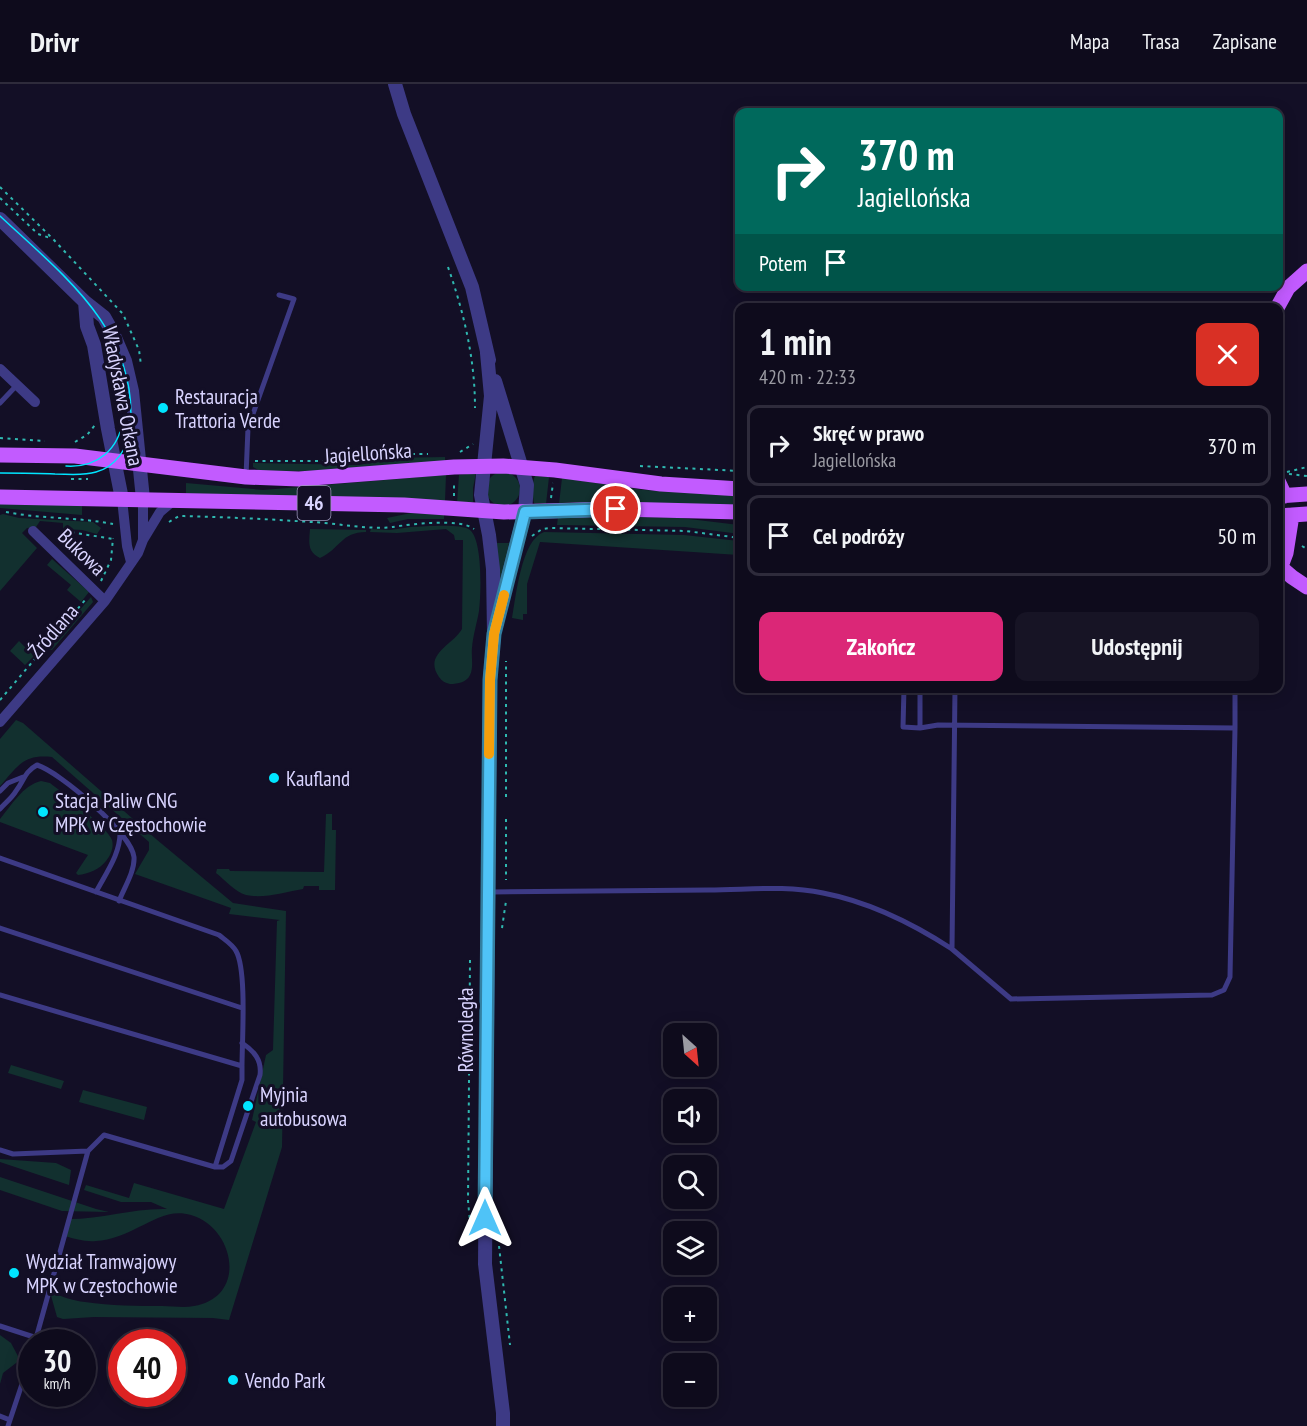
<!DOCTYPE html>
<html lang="pl">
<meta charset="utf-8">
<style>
body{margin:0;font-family:"PT Sans Narrow",sans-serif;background:#171425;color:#f1f3f6;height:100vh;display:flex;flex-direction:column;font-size:22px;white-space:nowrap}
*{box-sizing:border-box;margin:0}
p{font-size:20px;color:#9b9ba3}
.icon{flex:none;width:33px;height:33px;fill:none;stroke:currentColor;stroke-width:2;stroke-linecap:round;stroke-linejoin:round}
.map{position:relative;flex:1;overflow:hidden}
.sheet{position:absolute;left:735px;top:219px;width:548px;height:390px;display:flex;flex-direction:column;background:#0e0b1c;border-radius:12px;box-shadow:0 3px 15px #0003,0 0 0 2px #2e2b3b}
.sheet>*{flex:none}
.hud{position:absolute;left:735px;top:24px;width:548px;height:183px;border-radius:12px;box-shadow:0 3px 15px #0003,0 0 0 2px #2e2b3b;background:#00695c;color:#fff;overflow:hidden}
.needle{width:39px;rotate:153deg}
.controls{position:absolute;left:663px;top:939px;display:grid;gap:12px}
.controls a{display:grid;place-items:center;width:54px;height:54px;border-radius:12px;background:#0e0b1c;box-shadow:0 3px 15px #0003,0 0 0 2px #2e2b3b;font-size:30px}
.speed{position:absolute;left:18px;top:1245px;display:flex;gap:12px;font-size:30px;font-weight:700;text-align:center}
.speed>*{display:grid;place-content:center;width:78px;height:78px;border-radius:50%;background:#0e0b1c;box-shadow:0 3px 15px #0003,0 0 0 2px #2e2b3b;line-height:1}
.speed small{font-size:15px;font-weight:400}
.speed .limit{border:9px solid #d22;background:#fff;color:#111}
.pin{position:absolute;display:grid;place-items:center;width:51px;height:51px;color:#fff;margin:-26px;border:3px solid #fff;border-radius:50%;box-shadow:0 2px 6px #0007}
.me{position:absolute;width:66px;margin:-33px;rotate:0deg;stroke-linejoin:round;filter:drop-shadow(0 0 4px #0008)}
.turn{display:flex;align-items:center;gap:21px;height:126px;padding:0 24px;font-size:27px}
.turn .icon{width:78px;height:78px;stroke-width:2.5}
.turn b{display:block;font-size:42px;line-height:51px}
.then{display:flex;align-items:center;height:57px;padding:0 24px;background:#0003;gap:12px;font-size:22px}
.round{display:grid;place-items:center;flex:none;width:63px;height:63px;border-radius:12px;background:#171425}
.summary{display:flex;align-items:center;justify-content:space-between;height:102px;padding:0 24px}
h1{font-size:36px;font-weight:800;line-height:45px}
.button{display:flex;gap:12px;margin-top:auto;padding:12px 24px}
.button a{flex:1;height:69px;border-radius:12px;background:#db2777;color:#fff;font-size:24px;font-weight:800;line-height:69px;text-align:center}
.button a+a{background:#171425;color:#f1f3f6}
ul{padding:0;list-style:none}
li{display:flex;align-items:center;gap:18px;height:81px;margin:0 12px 9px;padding:0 12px;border:3px solid #2e2b3b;border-radius:12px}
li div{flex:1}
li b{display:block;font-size:22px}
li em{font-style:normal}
header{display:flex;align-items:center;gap:36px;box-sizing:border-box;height:84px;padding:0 30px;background:#0e0b1c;border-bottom:2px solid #2e2b3b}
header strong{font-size:28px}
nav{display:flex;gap:33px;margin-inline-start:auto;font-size:21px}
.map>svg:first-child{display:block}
.green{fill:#12302f}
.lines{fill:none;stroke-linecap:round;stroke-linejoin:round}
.path{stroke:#2fb8b0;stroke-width:2;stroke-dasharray:3 4.5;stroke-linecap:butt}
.service{stroke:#3d3a85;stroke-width:5}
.minor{stroke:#3d3a85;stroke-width:10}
.tertiary{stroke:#3d3a85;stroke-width:14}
.primary{stroke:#c25bff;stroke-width:15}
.tram{stroke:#00e5ff;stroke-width:1.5}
.route-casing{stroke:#337fa1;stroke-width:15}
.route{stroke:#4fc3f7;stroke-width:10}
.slow{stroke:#f59e0b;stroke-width:10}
.poi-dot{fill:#00e5ff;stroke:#130f26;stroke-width:2}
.labels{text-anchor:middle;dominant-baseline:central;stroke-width:6;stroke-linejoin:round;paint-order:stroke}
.shield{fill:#130f26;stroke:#9e99be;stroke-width:1.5}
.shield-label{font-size:20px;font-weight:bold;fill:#d9d4ff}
.street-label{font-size:21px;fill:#d9d4ff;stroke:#130f26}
.poi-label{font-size:21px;fill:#d9d4ff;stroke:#130f26;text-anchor:start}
</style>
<header>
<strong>Drivr</strong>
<nav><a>Mapa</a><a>Trasa</a><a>Zapisane</a></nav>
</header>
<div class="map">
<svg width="1307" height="1342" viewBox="0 0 1307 1342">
<rect width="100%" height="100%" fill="#130f26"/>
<path class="green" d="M445,373V378L324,387H260L253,383V379L359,381L391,374Z
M486 405a17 17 0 1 1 34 0a17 17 0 1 1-34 0Z
M476,389L473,404V418L457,419L459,391Z
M446,391L445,417L186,410V399L263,406Z
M535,392L549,393L546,420L535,421C532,416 532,397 535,392Z
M562,394L644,406L740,412L739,421L559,420Z
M0,420L82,421V431L0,424Z
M411,429L444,431V435H408L390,439L387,434Z
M3,430L19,434L93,438L101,444L97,450L82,446L63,445V439L40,437L36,443L27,444L22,449L37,464L0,507V431Z
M579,432L681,434L739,441L740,450L685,443L557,441L558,433Z
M411,443C424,443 460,439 470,446C483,457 481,511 479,527C477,539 473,551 472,564C471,572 474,583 470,591C467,598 458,600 450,600C445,599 442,597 439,593C423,570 453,561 462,545L463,456H455L454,451L446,445L397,449L370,448L371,445L390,446Z
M310,445H311L366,446V448C341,448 340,465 320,474C307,468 309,458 310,445Z
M544,448L684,451L739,457V471L540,458L527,500V530H523V536L512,534C516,513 521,456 544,448Z
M494,459H509L502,494L498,493Z
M52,475L89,508L81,518L67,506L71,501L47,481Z
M91,513L93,518L52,566L46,565Z
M19,557L34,572L25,581L10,567Z
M16,636L23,639L156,755L233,819L286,827L282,1063L229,1236L213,1234L94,1233L63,1235L57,1233L50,1208C61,1212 73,1217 85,1218C111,1222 137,1222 162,1222C172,1222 184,1224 194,1222C248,1213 235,1144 191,1131C171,1125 156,1135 139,1143C126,1150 111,1156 96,1157C85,1158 75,1155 65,1152L69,1135C102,1135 134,1124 167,1125L151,1118H121L84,1106L86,1101L129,1114L134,1099L224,1125L256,1038L252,1036L266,971L273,966L277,837L280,836L229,830L231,824L135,790L149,766V758L52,673C23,670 18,682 0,702V655Z
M41,697L50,699C63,709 107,743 112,756C114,763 111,771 106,777C100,785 88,790 78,791L76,789L88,771L0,738V735C11,722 23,701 41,697Z
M326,730H332V746H336L335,806H319V802H304L303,805C286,808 263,815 246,811C235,808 225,796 216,789L217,785H229L230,787L324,788Z
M11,981L64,997L61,1005L8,989Z
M83,1006L147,1023L144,1036L79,1018Z
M0,1075L56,1079L71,1086L69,1101L0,1078Z
M0,1093L96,1125L109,1128L62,1127L0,1106Z
M0,1251L11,1259L20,1276L3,1289L0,1300Z"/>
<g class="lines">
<path class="path" d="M0,103L53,155L123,230L139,266L141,281
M0,114L38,150L50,154
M448,183C464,229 475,275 475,324
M0,354L45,357
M75,358L87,351L95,341
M460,368L473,360
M375,374L388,370H428
M255,377H330
M640,382L740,387
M1287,388L1307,383
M1289,390L1307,392
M71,395H88
M454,412V397
M551,414L553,399
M6,428C41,435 78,433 113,440
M169,438L179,432C223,433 267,435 311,438C338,439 366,446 393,443C411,440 460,434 474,445
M532,452L542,445L550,444L686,447L740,454
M61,458L70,448L113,455
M1302,462L1307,465
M101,497L111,476L113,454
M0,616L86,515
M506,713V577
M506,735V796
M502,844L506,817
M470,876L468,1117L471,1148
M499,1162L510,1261"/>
<path class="service" d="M0,319L17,301
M246,392L248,344L294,215L279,211
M904,604L903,643L920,644L938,641L1235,644V604
M955,604L952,865L1011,915L1212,911L1224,906L1230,893L1235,644
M920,644V604
M0,707L8,699L23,693
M0,725C5,719 12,714 16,707C24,697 24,688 37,681C60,688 131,749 134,773C135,787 124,804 119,817
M0,774L219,851C225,856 232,860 236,867C247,886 242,957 242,982
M96,808C106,789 121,769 120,747
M489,808C562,807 635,807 709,806C747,806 785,801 823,809C870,818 912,839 952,865
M0,844L242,924
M0,911L242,982V996L215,1083L104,1051L88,1067L13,1070L0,1066
M215,1083H223L231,1077L260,991C262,976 254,967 242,959
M0,1242L37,1254
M35,1258L88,1067
M0,1332L10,1336
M8,1342L32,1270"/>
<path class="minor" d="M0,285L35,318
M122,415L127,462L131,478
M33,447L105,517
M143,456L160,428L174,416
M0,638L105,517L138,469L143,456V415"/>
<path class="tertiary" d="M395,0L404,30L472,203L489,276
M0,135L85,218L104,233L113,249L125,277L132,307L143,415
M85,218L87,242L94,261L108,345L122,415
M487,269L491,312L481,411L489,451L493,485L494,550L490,596L485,1180L503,1329V1342
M495,297L527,401L525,428L499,528"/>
<path class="primary" d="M1277,224L1288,204L1307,187
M0,371L75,372L246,393L299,395L454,383L503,382L555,386L661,400L740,405
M1278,397L1285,412
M1278,412L1307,410
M0,413L404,421L504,428L616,425L740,428
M1278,432L1307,430
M1278,481L1292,493L1307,503
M1281,482L1286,469L1292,431"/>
<path class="tram" d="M0,132C62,190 140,248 130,345C128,365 115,383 96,388C83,392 68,390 55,390C36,389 18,389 0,389
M66,382C98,384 119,365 123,335"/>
</g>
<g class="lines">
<defs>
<path id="route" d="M485,1134L490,596L494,550L525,428L616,425"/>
</defs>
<use href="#route" class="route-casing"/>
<use href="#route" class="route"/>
<path class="slow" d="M489,670L490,596L494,550L504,511"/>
</g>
<g class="poi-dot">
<circle cx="163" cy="324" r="6"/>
<circle cx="274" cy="694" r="6"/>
<circle cx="43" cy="728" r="6"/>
<circle cx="248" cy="1022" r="6"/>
<circle cx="14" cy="1189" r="6"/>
<circle cx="233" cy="1296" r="6"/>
</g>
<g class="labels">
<rect class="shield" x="297.5" y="402" width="33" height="34" rx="4.5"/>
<g class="shield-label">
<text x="314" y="419">46</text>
</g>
<g class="street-label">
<text transform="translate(123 312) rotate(79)">Władysława Orkana</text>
<text transform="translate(368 369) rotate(-4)">Jagiellońska</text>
<text transform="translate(82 468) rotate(44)">Bukowa</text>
<text transform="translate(53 547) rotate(-49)">Źródlana</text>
<text transform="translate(465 946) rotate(-90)">Równoległa</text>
</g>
<g class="poi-label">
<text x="175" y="312">Restauracja<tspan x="175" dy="24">Trattoria Verde</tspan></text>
<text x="286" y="694">Kaufland</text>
<text x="55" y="716">Stacja Paliw CNG<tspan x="55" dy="24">MPK w Częstochowie</tspan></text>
<text x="260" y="1010">Myjnia<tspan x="260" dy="24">autobusowa</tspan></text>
<text x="26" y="1177">Wydział Tramwajowy<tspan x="26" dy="24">MPK w Częstochowie</tspan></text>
<text x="245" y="1296">Vendo Park</text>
</g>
</g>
</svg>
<div class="controls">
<a><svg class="needle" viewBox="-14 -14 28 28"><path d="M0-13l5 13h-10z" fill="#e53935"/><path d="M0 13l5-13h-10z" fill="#9b9ba3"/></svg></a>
<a><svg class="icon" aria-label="sound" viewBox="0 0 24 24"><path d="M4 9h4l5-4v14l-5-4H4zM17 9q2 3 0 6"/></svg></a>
<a><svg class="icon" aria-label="search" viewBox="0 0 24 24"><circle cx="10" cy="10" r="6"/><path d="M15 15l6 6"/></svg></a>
<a><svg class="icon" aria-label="layers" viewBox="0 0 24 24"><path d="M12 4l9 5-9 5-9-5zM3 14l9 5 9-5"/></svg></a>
<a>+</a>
<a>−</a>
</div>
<div class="speed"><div>30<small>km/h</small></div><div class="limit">40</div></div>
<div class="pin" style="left:616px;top:425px;background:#d93025"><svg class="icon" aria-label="arrive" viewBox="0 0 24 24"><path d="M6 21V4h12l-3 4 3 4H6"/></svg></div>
<svg class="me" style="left:485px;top:1134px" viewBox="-20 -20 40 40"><path d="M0-17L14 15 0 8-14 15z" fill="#4fc3f7" stroke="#fff" stroke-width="4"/></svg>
<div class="hud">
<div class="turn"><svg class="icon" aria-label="right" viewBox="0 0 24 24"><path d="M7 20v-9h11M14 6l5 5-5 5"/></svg><div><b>370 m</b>Jagiellońska</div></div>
<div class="then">Potem<svg class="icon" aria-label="arrive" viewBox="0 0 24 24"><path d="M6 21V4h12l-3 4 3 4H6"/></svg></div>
</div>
<section class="sheet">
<div class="summary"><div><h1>1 min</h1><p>420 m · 22:33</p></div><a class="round" style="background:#d93025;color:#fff"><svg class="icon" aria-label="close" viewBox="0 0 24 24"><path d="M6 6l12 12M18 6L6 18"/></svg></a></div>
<ul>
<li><svg class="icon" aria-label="right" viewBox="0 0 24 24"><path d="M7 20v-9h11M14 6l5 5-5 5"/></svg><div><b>Skręć w prawo</b><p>Jagiellońska</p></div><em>370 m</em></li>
<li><svg class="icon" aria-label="arrive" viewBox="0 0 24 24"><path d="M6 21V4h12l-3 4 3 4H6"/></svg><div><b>Cel podróży</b></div><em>50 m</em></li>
</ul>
<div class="button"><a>Zakończ</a><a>Udostępnij</a></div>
</section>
</div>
